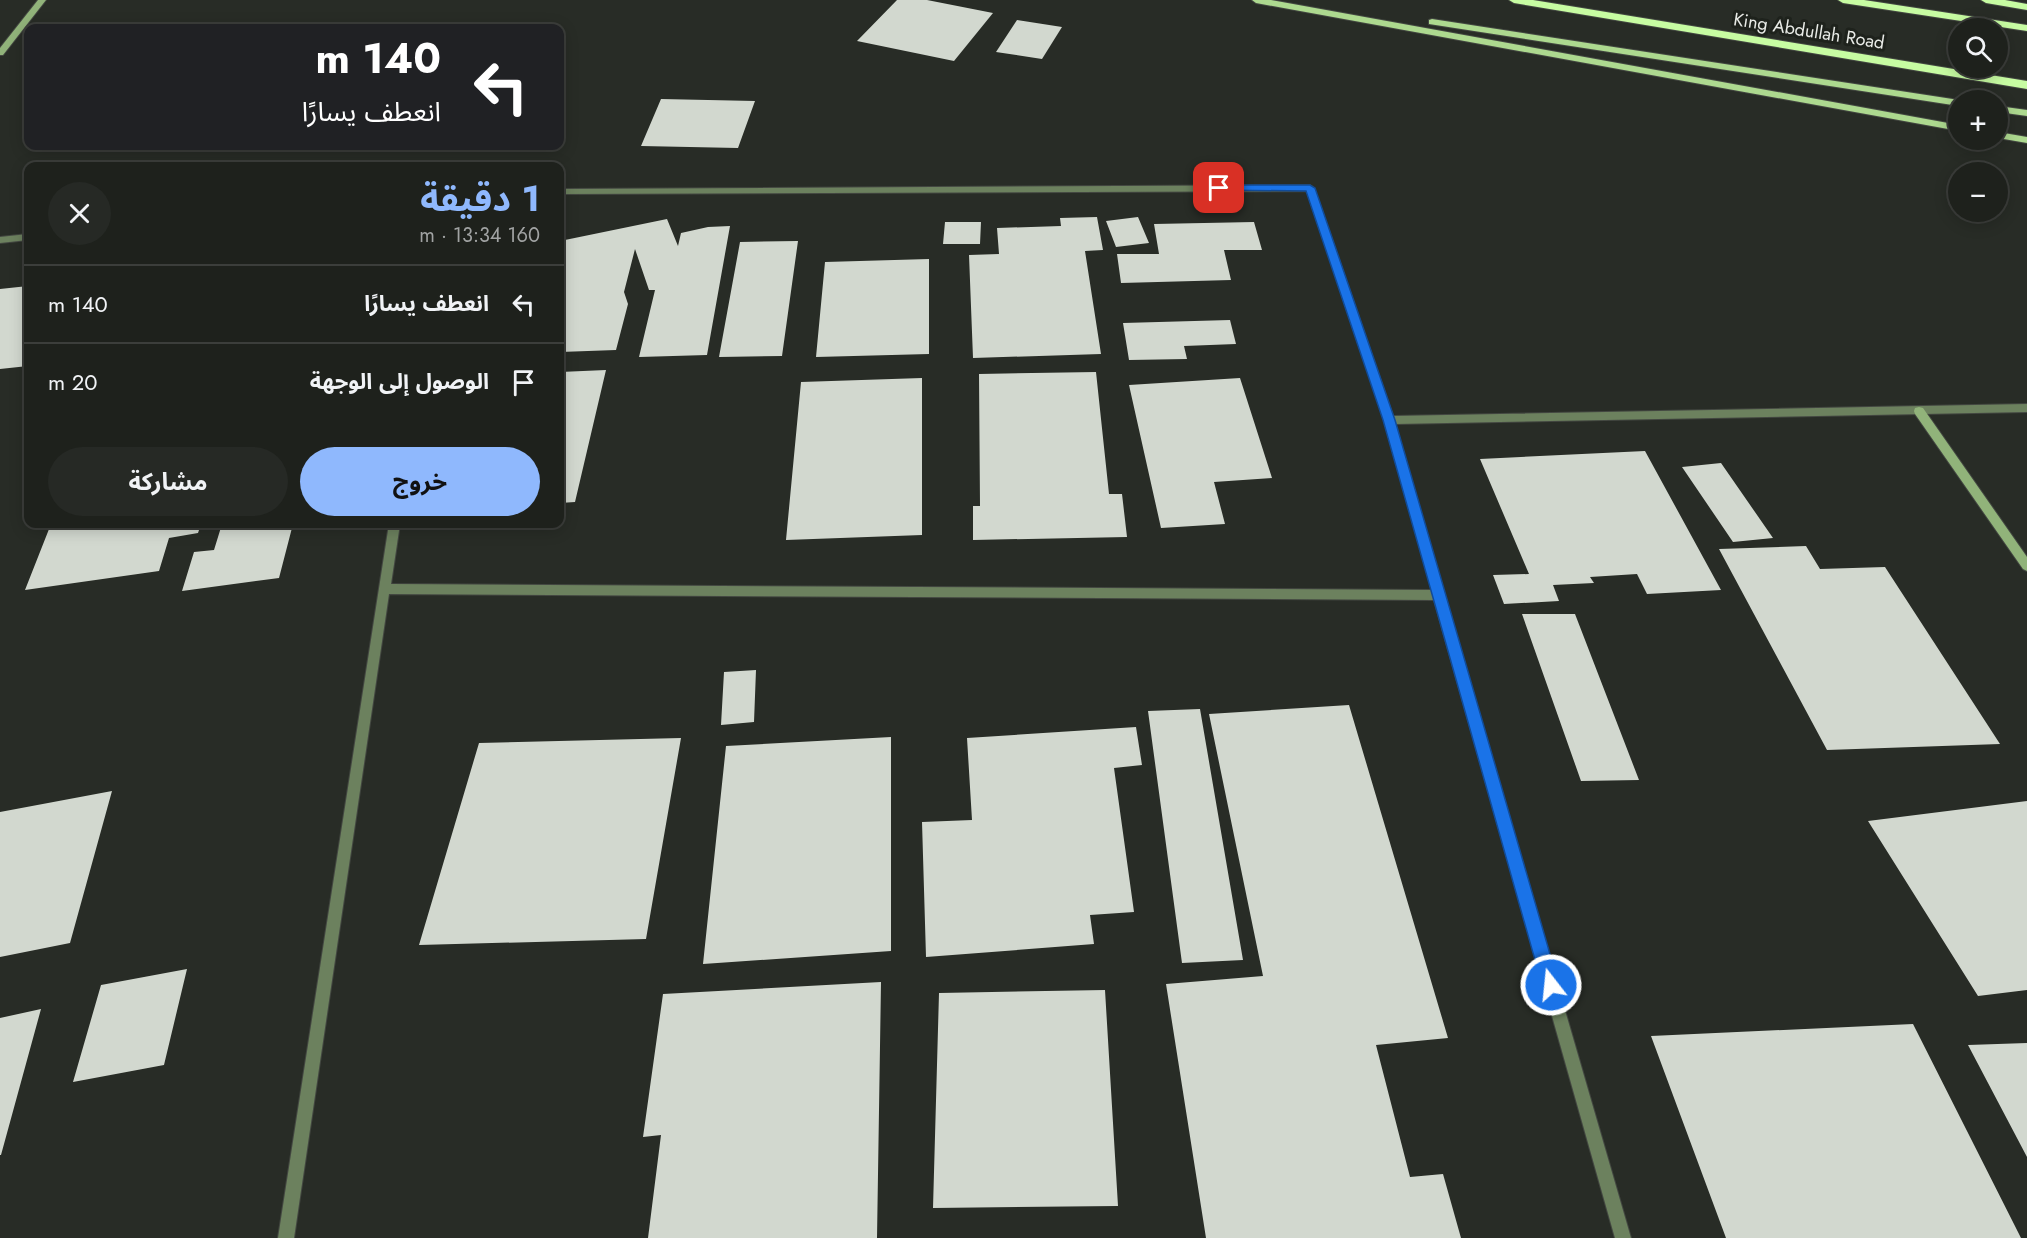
<!DOCTYPE html>
<html lang="ar">
<meta charset="utf-8">
<style>
body{margin:0;font-family:Jost,"Noto Sans Arabic",sans-serif;background:#262925;color:#f1f3f6;direction:rtl;height:100vh;display:flex;flex-direction:column;font-size:22px;white-space:nowrap}
*{box-sizing:border-box;margin:0}
p{font-size:20px;color:#a1a3a3}
.icon{flex:none;width:33px;height:33px;fill:none;stroke:currentColor;stroke-width:2;stroke-linecap:round;stroke-linejoin:round}
.map{position:relative;flex:1;overflow:hidden;direction:ltr}
.drawer{position:absolute;left:24px;top:162px;width:540px;height:366px;display:flex;flex-direction:column;background:#1e211c;border-radius:12px;box-shadow:0 3px 15px #0003,0 0 0 2px #3c3e3b;direction:rtl}
.drawer>*{flex:none}
.hud{position:absolute;left:24px;top:24px;width:540px;height:126px;border-radius:12px;box-shadow:0 3px 15px #0003,0 0 0 2px #3c3e3b;direction:rtl;background:#202124;color:#fff;overflow:hidden}
.tools{position:absolute;left:1948px;top:18px;display:grid;gap:12px}
.tools a{display:grid;place-items:center;width:60px;height:60px;border-radius:50%;background:#1e211c;box-shadow:0 3px 15px #0003,0 0 0 2px #3c3e3b;font-size:30px}
.pin{position:absolute;display:grid;place-items:center;width:51px;height:51px;color:#fff;margin:-26px;border-radius:12px;box-shadow:0 3px 9px #0006}
.me{position:absolute;width:66px;margin:-33px;rotate:344deg;stroke-linejoin:round;filter:drop-shadow(0 0 4px #0008)}
.turn{display:flex;align-items:center;gap:21px;height:126px;padding:0 24px;font-size:27px}
.turn .icon{width:78px;height:78px;stroke-width:2.5}
.turn b{display:block;font-size:42px;line-height:51px}
.round{display:grid;place-items:center;flex:none;width:63px;height:63px;border-radius:32px;background:#262925}
.head{display:flex;align-items:center;justify-content:space-between;height:102px;padding:0 24px}
h1{font-size:36px;font-weight:700;line-height:45px;color:#8fb8fd}
.button{display:flex;gap:12px;margin-top:auto;padding:12px 24px}
.button a{flex:1;height:69px;border-radius:36px;background:#8fb8fd;color:#111;font-size:24px;font-weight:700;line-height:69px;text-align:center}
.button a+a{background:#262925;color:#f1f3f6}
ul{padding:0;list-style:none}
li{display:flex;align-items:center;gap:18px;height:78px;padding:0 24px;border-top:2px solid #3c3e3b}
li div{flex:1}
li b{display:block;font-size:22px}
li em{font-style:normal}
.map>svg:first-child{display:block}
.building{fill:#d2d8cf}
.lines{fill:none;stroke-linecap:round;stroke-linejoin:round}
.street-casing{stroke:#434741;stroke-width:2}
.secondary-casing{stroke:#434741;stroke-width:2}
.primary-casing{stroke:#434741;stroke-width:2}
.highway-casing{stroke:#434741;stroke-width:2}
.street{fill:#6c815e;fill-rule:evenodd}
.secondary{fill:#91b37a;fill-rule:evenodd}
.primary{fill:#add98f;fill-rule:evenodd}
.highway{fill:#c7fca2;fill-rule:evenodd}
.route{fill:#1a73e8;stroke:#114b97;stroke-width:1.5}
.labels{text-anchor:middle;dominant-baseline:central;stroke-width:6;stroke-linejoin:round;paint-order:stroke}
.far-street-label{font-size:18px;fill:#e9ebe7;stroke:#1e221c}
</style>
<div class="map">
<svg width="2027" height="1238" viewBox="0 0 2027 1238">
<rect width="100%" height="100%" fill="#282c26"/>
<path class="building" d="M897,0H927L993,13L954,61L857,41Z
M1017,20L1062,27L1042,59L996,52Z
M661,99L755,101L738,148L641,146Z
M1097,217L1103,250L1085,251L1101,354L973,358L969,255L999,254L997,228L1061,226L1060,218Z
M1138,217L1149,243L1116,247L1106,221Z
M667,219L678,246L681,233L708,227L730,226L707,355L639,357L655,290H649L635,249L624,292L628,304L616,350L560,352V241Z
M945,222H981L980,244H943Z
M1254,222L1262,250H1224L1231,280L1121,283L1117,254H1159L1154,224Z
M798,241L782,356L719,357L740,242Z
M929,259V354L816,357L825,262Z
M28,286V366L0,369V289Z
M1230,320L1236,344L1184,346L1187,359L1129,360L1123,323Z
M606,370L575,502L560,503V372Z
M1096,372L1109,494H1122L1127,537L973,540V506H980L979,374Z
M922,378V535L786,540L801,382Z
M1240,378L1272,478L1214,482L1225,524L1161,528L1129,385Z
M1645,451L1721,590L1647,594L1637,574L1590,577L1594,583L1553,585L1559,601L1504,604L1493,575L1529,574L1480,459Z
M1721,463L1773,538L1733,542L1682,467Z
M51,524H201L198,533L169,538L159,571L25,590Z
M222,524H293L279,578L182,591L194,552L214,550Z
M1806,546L1820,569L1885,567L2000,744L1827,750L1719,549Z
M1522,614H1575L1639,780L1581,781Z
M756,670L754,722L721,725L724,672Z
M1349,705L1448,1038L1376,1045L1410,1177L1443,1174L1461,1238H1206L1166,984L1263,976L1209,714Z
M1200,709L1243,960L1182,963L1148,711Z
M1136,727L1142,765L1114,768L1134,912L1090,915L1094,944L926,957L922,822L972,820L967,738Z
M891,737V951L703,964L726,746Z
M681,738L646,939L419,945L479,743Z
M112,791L70,943L0,957V812Z
M2027,801V990L1978,996L1868,821Z
M187,969L164,1065L73,1082L101,985Z
M881,982L877,1238H648L661,1135L643,1137L663,994Z
M1105,990L1118,1206L933,1208L939,993Z
M41,1009L1,1155H0V1018Z
M1913,1024L2021,1238H1726L1651,1036Z
M2027,1043V1157L1968,1045Z"/>
<g class="lines">
<defs>
<path id="street" d="M1310,185L1314,188L1393,416L2027,404V412L1395,424L1631,1238H1615L1434,600L389,594L294,1238H278L389,524H400L391,584L1432,590L1384,420L1307,191L560,194V189Z
M28,234V240L0,243V237Z"/>
<path id="secondary" d="M38,0H46L3,55H0V48Z
M1919,407L1923,408L2027,557V571L2023,569L1915,414L1914,411L1915,408Z"/>
<path id="primary" d="M1252,0H1271L1959,125V131L1256,3Z
M1432,19L1959,100H1961L1959,106L1429,24V20Z
M1998,106L2027,110V116L1998,112Z
M1998,132L2027,137V143L1998,138Z"/>
<path id="highway" d="M1509,0H1533L2027,81V89L1514,3Z
M1838,0H1864L2027,25V31L1843,3Z
M1981,0H2005L2027,4V10L1986,3Z"/>
</defs>
<use href="#street" class="street-casing"/>
<use href="#secondary" class="secondary-casing"/>
<use href="#primary" class="primary-casing"/>
<use href="#highway" class="highway-casing"/>
<use href="#street" class="street"/>
<use href="#secondary" class="secondary"/>
<use href="#primary" class="primary"/>
<use href="#highway" class="highway"/>
</g>
<path class="route" d="M1219,185H1310L1315,188L1395,420L1559,985L1557,991L1551,994L1545,991L1542,985L1383,420L1306,191L1215,190L1214,188Z"/>
<g class="labels">
<g class="far-street-label">
<text transform="translate(1809 31) rotate(9)">King Abdullah Road</text>
</g>
</g>
</svg>
<div class="tools">
<a><svg class="icon" aria-label="search" viewBox="0 0 24 24"><circle cx="10" cy="10" r="6"/><path d="M15 15l6 6"/></svg></a>
<a>+</a>
<a>−</a>
</div>
<div class="pin" style="left:1219px;top:188px;background:#d93025"><svg class="icon" aria-label="arrive" viewBox="0 0 24 24"><path d="M6 21V4h12l-3 4 3 4H6"/></svg></div>
<svg class="me" style="left:1551px;top:985px" viewBox="-20 -20 40 40"><circle r="17" fill="#1a73e8" stroke="#fff" stroke-width="3"/><path d="M0-11L8 9 0 5-8 9z" fill="#fff"/></svg>
<div class="hud">
<div class="turn"><svg class="icon" aria-label="left" viewBox="0 0 24 24"><path d="M17 20v-9H6M10 6l-5 5 5 5"/></svg><div><b>140 m</b>انعطف يسارًا</div></div>
</div>
<section class="drawer">
<div class="head"><div><h1>1 دقيقة</h1><p>160 m · 13:34</p></div><a class="round"><svg class="icon" aria-label="close" viewBox="0 0 24 24"><path d="M6 6l12 12M18 6L6 18"/></svg></a></div>
<ul>
<li><svg class="icon" aria-label="left" viewBox="0 0 24 24"><path d="M17 20v-9H6M10 6l-5 5 5 5"/></svg><div><b>انعطف يسارًا</b></div><em>140 m</em></li>
<li><svg class="icon" aria-label="arrive" viewBox="0 0 24 24"><path d="M6 21V4h12l-3 4 3 4H6"/></svg><div><b>الوصول إلى الوجهة</b></div><em>20 m</em></li>
</ul>
<div class="button"><a>خروج</a><a>مشاركة</a></div>
</section>
</div>
